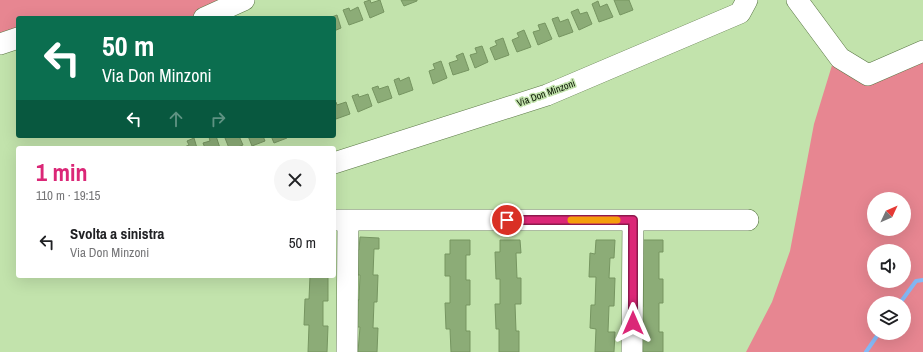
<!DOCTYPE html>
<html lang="it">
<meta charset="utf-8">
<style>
body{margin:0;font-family:"Archivo Narrow",sans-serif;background:#f6f6f6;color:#202124;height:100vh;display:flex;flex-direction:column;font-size:15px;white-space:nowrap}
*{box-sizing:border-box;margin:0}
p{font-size:13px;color:#757577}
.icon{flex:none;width:22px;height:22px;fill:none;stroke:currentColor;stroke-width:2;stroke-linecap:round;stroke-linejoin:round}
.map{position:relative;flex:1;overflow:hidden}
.sheet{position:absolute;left:16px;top:146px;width:320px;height:132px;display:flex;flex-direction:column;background:#fff;border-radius:4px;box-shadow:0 4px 16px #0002}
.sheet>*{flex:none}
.banner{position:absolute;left:16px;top:16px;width:320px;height:122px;border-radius:4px;box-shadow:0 4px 16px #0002;background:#0b6e4f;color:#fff;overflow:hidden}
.needle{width:26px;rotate:46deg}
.controls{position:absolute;left:867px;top:192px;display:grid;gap:8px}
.controls a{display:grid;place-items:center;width:44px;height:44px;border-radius:50%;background:#fff;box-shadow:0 4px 16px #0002;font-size:20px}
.pin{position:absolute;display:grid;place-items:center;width:34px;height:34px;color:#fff;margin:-17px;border:2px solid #fff;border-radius:50%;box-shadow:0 1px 4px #0007}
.me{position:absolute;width:44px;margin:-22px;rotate:0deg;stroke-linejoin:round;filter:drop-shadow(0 0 3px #0008)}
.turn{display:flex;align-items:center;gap:14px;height:84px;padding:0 20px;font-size:18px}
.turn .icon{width:52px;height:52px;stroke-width:2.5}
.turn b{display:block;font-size:28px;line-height:34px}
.lanes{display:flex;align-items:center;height:38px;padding:0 20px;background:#0003;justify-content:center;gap:20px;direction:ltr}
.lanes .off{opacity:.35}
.round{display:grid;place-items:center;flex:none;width:42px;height:42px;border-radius:21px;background:#f6f6f6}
.overview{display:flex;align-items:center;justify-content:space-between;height:68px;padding:0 20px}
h1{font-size:24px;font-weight:800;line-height:30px;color:#db2777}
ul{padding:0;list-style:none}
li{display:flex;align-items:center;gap:12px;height:56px;padding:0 20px}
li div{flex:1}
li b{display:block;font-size:15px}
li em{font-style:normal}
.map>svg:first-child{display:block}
.green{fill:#e78691;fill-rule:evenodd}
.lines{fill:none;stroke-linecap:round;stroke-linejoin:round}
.stream{stroke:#85b9f6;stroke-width:4}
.building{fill:#8cac77;stroke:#769561}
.minor-casing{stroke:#5a7745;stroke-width:22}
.minor{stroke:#fff;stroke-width:21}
.route-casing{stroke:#8e194d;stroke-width:10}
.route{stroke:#db2777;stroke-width:7}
.slow{stroke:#f59e0b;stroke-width:7}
.labels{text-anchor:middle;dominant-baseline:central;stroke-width:3;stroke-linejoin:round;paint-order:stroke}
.street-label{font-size:10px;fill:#091402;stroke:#c2e3ac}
</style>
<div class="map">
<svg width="923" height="352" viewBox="0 0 923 352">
<rect width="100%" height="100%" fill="#c2e3ac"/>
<path class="green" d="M0,0H255L221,18H18V49L0,52Z
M923,55V352H746L772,302L790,251L814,124L833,62L864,75ZM874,199H904V229H874ZM874,251H904V281H874ZM874,303H904V333H874Z"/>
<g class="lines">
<path class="stream" d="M900,303L916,281L923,280
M866,352L879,333"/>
</g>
<path class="building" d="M370,0L371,3L380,0L384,12L370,18L364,2Z
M401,0H417V1L404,6Z
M614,0H629L633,10L620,15Z
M598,1L600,7L607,4L613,17L599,22L592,4Z
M358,7L363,20L349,25L343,10L349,8L350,11Z
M578,9L580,14L587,12L592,24L579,30L571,12Z
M337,15L341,28L334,31V18H329Z
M558,17L560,22L568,19L573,32L559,37L552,19Z
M545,23L552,39L538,45L533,32L540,30L538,25Z
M524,30L531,47L517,52L512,40L519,37L517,33Z
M503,38L509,55L495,60L490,48L497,45L495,41Z
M482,46L488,62L475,68L470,55L477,53L475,48Z
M463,53L469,70L453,75L449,63L458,60L456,56Z
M441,61L447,78L433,84L429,71L435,69L433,64Z
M409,77L413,90L399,95L394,80L399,78L400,81Z
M378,86L379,89L388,86L392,98L378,103L372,88Z
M358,94L359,97L368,94L372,106L358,112L352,96Z
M336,102L337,105L346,102L350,114L336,119L334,114V103Z
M211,136H216L220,148H205L203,143L210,141L209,137Z
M232,136H239L243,145L235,148H229L225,138Z
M248,136H263L265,141L252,146Z
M271,136H286L287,138L274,143Z
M194,138L197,148H182L189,145L187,141Z
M360,237L379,238V249H374L373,275H378L377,302H374L373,328H378L377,352H358L360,327H353L354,300H359L360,275H354L355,250H359Z
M450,240H470V255H466V280H470V305H466V331H470V352H451L450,329H446L445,303H450V276H445V254H450Z
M500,240H520L521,253H516L517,278H521V304H515L516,331H519V352H499V329H496L495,304H500V279H496L495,252H500Z
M596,240H615L614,258H610L609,278H615L614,306H609L608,332H615L614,352H595L596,329L590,328L591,305H595L596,277H589L590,253L595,254Z
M643,240H663V252H659V279H663V303H659V332H663V352H643L642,332L639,306L643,307V280H639V254H643Z
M310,276H328V301H323V326H328L327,352H308L309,325H304L305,299H309Z"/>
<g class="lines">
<defs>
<path id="minor" d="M797,0L840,58L868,75L923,51
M204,18L244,0
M0,44L18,38
M334,163L547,95L740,13L747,0
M334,220H748
M347,352L348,220
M632,352L633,220"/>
</defs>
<use href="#minor" class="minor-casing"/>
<use href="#minor" class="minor"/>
</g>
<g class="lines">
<defs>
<path id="route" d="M507,220H633V323"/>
</defs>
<use href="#route" class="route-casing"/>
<use href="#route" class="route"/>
<path class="slow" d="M571,220H617"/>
</g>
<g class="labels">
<g class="street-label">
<text transform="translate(546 93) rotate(-20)">Via Don Minzoni</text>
</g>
</g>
</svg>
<div class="controls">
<a><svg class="needle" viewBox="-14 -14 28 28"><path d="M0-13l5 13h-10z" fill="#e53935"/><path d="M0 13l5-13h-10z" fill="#757577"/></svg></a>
<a><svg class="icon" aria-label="sound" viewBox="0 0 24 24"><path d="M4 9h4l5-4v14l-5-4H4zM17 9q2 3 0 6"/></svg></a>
<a><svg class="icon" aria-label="layers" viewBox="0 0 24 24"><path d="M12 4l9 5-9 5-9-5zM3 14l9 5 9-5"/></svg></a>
</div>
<div class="pin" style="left:507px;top:220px;background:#d93025"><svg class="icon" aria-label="arrive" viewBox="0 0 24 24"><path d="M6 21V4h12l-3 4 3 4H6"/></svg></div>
<svg class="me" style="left:633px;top:323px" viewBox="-20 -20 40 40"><path d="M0-17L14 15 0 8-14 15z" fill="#db2777" stroke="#fff" stroke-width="4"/></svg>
<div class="banner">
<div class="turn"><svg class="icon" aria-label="left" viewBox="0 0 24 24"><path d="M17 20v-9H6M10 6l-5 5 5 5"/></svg><div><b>50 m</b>Via Don Minzoni</div></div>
<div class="lanes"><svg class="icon" aria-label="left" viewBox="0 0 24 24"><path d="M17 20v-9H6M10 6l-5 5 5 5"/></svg><svg class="icon off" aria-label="ahead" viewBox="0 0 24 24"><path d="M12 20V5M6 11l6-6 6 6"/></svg><svg class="icon off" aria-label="right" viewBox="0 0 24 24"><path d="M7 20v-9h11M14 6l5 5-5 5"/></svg></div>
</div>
<section class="sheet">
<div class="overview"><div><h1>1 min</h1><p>110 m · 19:15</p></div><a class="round"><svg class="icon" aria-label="close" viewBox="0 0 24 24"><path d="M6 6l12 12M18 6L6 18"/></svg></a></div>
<ul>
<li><svg class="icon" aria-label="left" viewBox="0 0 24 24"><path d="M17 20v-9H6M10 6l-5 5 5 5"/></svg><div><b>Svolta a sinistra</b><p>Via Don Minzoni</p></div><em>50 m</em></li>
</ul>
</section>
</div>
